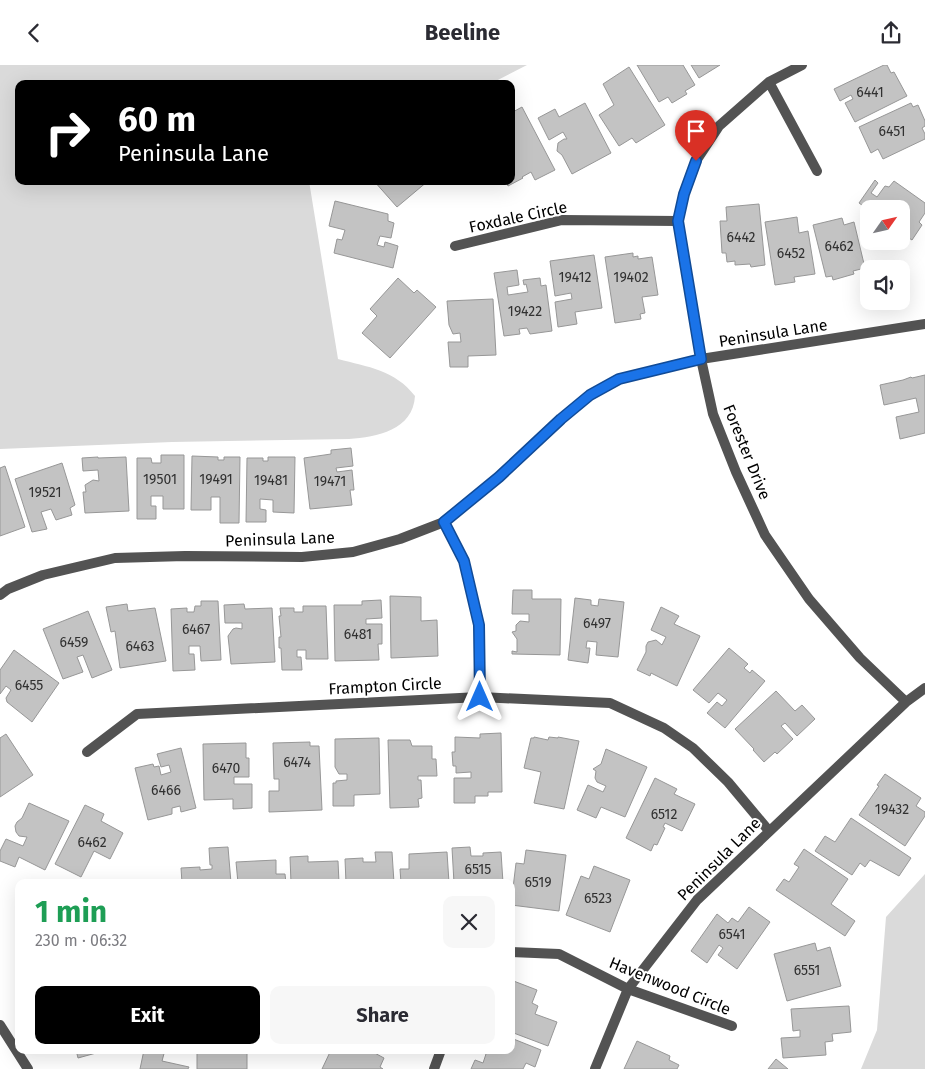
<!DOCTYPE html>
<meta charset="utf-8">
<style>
body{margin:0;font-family:"Fira Sans",sans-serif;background:#f7f7f7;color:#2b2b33;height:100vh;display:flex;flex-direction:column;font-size:19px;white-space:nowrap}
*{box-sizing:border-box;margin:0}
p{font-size:16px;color:#7c7c81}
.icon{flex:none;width:28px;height:28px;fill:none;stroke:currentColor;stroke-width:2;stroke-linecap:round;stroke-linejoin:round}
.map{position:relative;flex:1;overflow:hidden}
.panel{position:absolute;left:15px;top:814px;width:500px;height:175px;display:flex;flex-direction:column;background:#fff;border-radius:10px;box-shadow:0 5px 20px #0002}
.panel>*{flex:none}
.hud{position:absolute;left:15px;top:15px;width:500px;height:105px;border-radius:10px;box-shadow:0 5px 20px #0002;background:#000;color:#fff;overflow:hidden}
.needle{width:32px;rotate:56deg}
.tools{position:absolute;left:860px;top:135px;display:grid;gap:10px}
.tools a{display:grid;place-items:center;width:50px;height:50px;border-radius:10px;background:#fff;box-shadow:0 5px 20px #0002;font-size:25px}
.pin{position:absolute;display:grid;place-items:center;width:42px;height:42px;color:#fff;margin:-51px -21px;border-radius:50% 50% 50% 0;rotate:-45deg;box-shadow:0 0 5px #0007}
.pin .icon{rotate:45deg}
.me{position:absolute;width:55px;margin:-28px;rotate:0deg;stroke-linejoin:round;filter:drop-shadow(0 0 4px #0008)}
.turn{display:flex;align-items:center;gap:18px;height:105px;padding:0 20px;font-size:22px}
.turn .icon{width:65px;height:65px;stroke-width:2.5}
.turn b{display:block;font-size:35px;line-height:42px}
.round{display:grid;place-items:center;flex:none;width:52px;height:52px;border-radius:10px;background:#f7f7f7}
.overview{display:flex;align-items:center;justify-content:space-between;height:85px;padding:0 20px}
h1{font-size:30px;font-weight:700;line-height:38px;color:#1e9e55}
.button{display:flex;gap:10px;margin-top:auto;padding:10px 20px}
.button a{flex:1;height:58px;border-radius:10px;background:#000;color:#fff;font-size:20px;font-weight:700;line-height:58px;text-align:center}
.button a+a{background:#f7f7f7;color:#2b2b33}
header{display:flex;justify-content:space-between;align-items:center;height:65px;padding:0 20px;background:#fff;font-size:22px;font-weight:700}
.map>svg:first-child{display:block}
.green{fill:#dadada}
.building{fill:#c3c3c3;stroke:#979797}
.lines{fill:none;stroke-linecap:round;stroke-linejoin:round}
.street{stroke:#535353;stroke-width:10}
.route-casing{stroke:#114b97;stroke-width:12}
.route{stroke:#1a73e8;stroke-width:9}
.labels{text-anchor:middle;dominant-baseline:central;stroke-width:4;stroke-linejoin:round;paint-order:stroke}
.number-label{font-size:14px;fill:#313131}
.street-label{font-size:16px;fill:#000;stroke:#fff}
</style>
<header><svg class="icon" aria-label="back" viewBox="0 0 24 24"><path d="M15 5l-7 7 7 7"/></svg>Beeline<svg class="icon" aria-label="share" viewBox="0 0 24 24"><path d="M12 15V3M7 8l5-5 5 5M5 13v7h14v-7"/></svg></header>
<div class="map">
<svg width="925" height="1004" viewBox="0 0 925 1004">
<rect width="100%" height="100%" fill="#fff"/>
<path class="green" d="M0,0H527L490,19H19V116H309L338,294C368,302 395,305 415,331C413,365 377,372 349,374L172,377L0,384Z
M925,809V1004H861L877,965L886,852Z"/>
<path class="building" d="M637,0H683L695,20L685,26L687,29L672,38L668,32L659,37Z
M691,0H720L699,13Z
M884,0H887L891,8L894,7L907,31L855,57L845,38L853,34L851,30L840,36L834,24Z
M629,2L665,60L636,78L632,73L619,81L599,50L614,40L603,19Z
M585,38L611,88L572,109L562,90L557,86L558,78L564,74H567L563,67L549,75L538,53L555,44L559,52Z
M911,38L913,42L918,40L925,56V61L922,63L925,69V74L883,94L878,84L871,88L859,62Z
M522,42L555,105L535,115L531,107L522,112L523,113L508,121L506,116H511V48Z
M875,115L878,118L871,128L877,132L885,121L889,122L894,116L925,138V148L919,157L922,160L912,175L901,168V144L869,145L859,138Z
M374,116H428L397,142Z
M335,136L388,149V156L394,158L391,173L380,171L377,180L384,182L385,177L398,181L393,203L334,188L337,174L342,175L345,165L329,161Z
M759,139L765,200L751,202L750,199L735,200V196L727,197L726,188H722L720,156H727L726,142Z
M797,152L799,168L808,166L815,209L794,212L795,217L775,220L765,157Z
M842,153L844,160L854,157L865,203L853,206L854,209L833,215L832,211L826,212L813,160Z
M633,188V192L638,191V194L652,192L658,230L642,232L645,248L640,249L641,254L615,258L605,192Z
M594,190L602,243L575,247L577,259L558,262L555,237L572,234L571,228L555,231L550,196Z
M517,205L519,220L507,222L508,230L528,227L526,219L524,220L523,215L540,213L541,221L546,220L552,266L530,269L527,263L519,264L520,269L504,271L494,208Z
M398,213L414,228L417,225L436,242L390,293L362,268L377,251L370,244Z
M493,234L496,290L468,291V302H450L448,277H461L460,268L453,269L449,260L447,236Z
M925,310V368L900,374L896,352L919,347L916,333L884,340L880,320L903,315L911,312L912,313Z
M351,383L353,401L336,403L337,407L352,405L354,425H350L352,440L310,444L304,393L331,389V385Z
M161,390H184V444H163V431H151V441H156V454H137V393H151L152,398H161Z
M192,391L218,392V395H224V392H240L239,458H220V432H211V445H191Z
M98,392V393L126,392L129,446L85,448L83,427H86L85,420L93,415L99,416L98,405L83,406L82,393Z
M268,392H295L294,448L273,447V435L260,434V444L266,445V457H246L247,393H263V396H268Z
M62,398L75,440L70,443L72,450L56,455L51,444L41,447L47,464L32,467L15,414Z
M5,401L25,462L0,471V403Z
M513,525H532V534H561L560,590L512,589V586L517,587V574L512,567L516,566V560L520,556L529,557V549H512Z
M390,531L421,532V556L437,555L438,591L391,593Z
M575,533L591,535V540L598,541L599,534L624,537L618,592L596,590L597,577L587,576L586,583H590L588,598L568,595Z
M381,535L382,553L366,554V559H382V579H378L379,595L335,596L334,540H362V536Z
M201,536H218L221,595L201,596L200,581H189V589H194L195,605L173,606L171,544L187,543V547H194L195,541H201Z
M127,539L128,546L155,543L166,596L120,603L115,566L111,567L106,542Z
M244,539L245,544L272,543L275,597L231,599L228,571L233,564L236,563L242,564V558H225L224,540Z
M303,541H326L328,594H306V585H297V592H301L302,605H282L281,583H279V572H281L279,551H281L280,543H294V547H303Z
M661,542L679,551L674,559L700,571L677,621L651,608L650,611L637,605L646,587V581L648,577L656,575L662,580L666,572L651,565Z
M88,546L112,605L92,613L83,590L77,592L83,607L63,614L43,564Z
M729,583L748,599L744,603L750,608L752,605L765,616L725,663L707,648L717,637L722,641L727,635L718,628L709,638L693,625Z
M14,585L59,618L32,657L7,637L6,633L11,625L6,621L0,629V605Z
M776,626L795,646L802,640L815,654L797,671L785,658L781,661L793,674L777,689L775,687L764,697L753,685L754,684L735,664Z
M501,668L502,727H488V731H475V738H454V713H471V707L456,708V701H453L452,687H455V672L480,673V669Z
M6,669L33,710L0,732V673Z
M534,672L548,675L549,672L558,673V672L579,676L564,744L534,738L541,707L524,703L531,673H534Z
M379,673L380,729L354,730V741H333V718H336V716L347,715V709H339L335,702V674Z
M388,675H410L412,681H432V694H436L437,711H418V715H421L422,733L418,734L419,742L390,743Z
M310,677V681H319L322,745L269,747V726H279V714H274L273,678Z
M246,678V693H249V712H234V719H252V743L233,744V734L204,735L203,679Z
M181,683L196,743L181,747L180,741L172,743V749L148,755L135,703L153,699L154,702L159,701L161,710L171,707L169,700L161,702L157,689Z
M606,684L647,702L625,752L601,742L596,753L577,745L588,720L603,727L606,721L597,717L595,713L596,706L593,704L601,699Z
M885,709L921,733L916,741L925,747V751L905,781L859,750L879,721L877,720Z
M655,713L677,724L674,729L695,739L682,766L665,758L663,762L665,763L657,780L654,779L651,786L626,773Z
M29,738L69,756L45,805L19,792L15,802L0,796V786L6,774L23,781L27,772L19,771L16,767L15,761L17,757L22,753Z
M85,740L104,749L101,756L123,768L110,794L94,786L81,812L55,799Z
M851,753L911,793L899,811L870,795L865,802L860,798L852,810L815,786L825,771L835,777Z
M228,782L231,818H182L181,803L200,802V805L212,804V800H210L209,783Z
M470,782L471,791H483V788L501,787L503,818H454L452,783Z
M804,784L848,814L831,839L855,856L845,871L776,825L784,814L789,817L799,802L794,799Z
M526,785L566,790L559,846L511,840L516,798L524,799Z
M375,787H392L394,818H346L345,794L363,793V797H376Z
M447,787L449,818H401L400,804H409V789Z
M308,791V797L338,796L339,818H291L290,792Z
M276,795V809H285L286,818H238L236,797Z
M594,801L630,815L610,867L566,850L581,811L589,814Z
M749,842L770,857L737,904L718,890L723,883L719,880L707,898L691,886L717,849L728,858L732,853L738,857Z
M815,878L817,886L830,882L841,921L787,936L774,889Z
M511,915L537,925L532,938L538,941L535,949L557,957L548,981L511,967Z
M849,941L851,967L832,969L833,976L825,977L826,990L783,993L781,973L800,972V965L793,966L791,944Z
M511,973L541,985L535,1002L526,998L523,1004H471L475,995L483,998L486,989L478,985H511Z
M637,976L670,991L669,995L679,1000L677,1004H624Z
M76,985H107L78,993Z
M144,985H165L162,996L189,1002L188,1004H140Z
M225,985H247V1004H197V987H225Z
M264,985H303V986H264Z
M331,985H369L384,993L380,1002L383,1004H322Z
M776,994L788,1004H768Z"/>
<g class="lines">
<path class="street" d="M802,0L769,17L719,61L696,96L684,129L678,156L701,294L713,349L736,407L765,470L809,534L860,593L906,637
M769,17L817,106
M455,181L562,155L678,156
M444,457L464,496L479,560L480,632
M0,530L8,524L43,510L115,493L185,491L302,492L353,487L400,474L444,457L499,412L561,354L590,330L619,314L701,294L925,259
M87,687L137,649L480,632L610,638L664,663L693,683L728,717L769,766
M511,887L559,889L628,924L732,961
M0,960L28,1004
M434,1004L441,985
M595,1004L628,924L697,835L906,637L925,623"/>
</g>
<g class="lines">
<defs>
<path id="route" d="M480,632L479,560L464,496L444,457L499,412L561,354L590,330L619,314L701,294L678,156L684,129L696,96"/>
</defs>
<use href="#route" class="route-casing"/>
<use href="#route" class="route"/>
</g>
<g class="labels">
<g class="number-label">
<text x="870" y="27">6441</text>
<text x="892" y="66">6451</text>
<text x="741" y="172">6442</text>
<text x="839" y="181">6462</text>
<text x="791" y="188">6452</text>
<text x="575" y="212">19412</text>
<text x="631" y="212">19402</text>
<text x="525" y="246">19422</text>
<text x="160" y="414">19501</text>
<text x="216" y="414">19491</text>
<text x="271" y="415">19481</text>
<text x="330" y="416">19471</text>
<text x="45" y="427">19521</text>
<text x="597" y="558">6497</text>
<text x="196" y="564">6467</text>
<text x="358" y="569">6481</text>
<text x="74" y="577">6459</text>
<text x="140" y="581">6463</text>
<text x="29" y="620">6455</text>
<text x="297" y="697">6474</text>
<text x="226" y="703">6470</text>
<text x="166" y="725">6466</text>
<text x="892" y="744">19432</text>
<text x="664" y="749">6512</text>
<text x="92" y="777">6462</text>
<text x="478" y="804">6515</text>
<text x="538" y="817">6519</text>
<text x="598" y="833">6523</text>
<text x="732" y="869">6541</text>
<text x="807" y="905">6551</text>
</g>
<g class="street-label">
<text transform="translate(518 152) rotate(-12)">Foxdale Circle</text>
<text transform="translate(773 268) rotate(-9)">Peninsula Lane</text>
<text transform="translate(747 387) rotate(68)">Forester Drive</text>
<text transform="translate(280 474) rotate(-2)">Peninsula Lane</text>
<text transform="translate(385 621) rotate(-3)">Frampton Circle</text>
<text transform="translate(719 794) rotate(-45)">Peninsula Lane</text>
<text transform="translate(670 921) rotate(22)">Havenwood Circle</text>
</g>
</g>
</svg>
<div class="tools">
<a><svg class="needle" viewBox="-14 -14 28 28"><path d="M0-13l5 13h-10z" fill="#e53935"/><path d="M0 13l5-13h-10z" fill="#7c7c81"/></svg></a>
<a><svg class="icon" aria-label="sound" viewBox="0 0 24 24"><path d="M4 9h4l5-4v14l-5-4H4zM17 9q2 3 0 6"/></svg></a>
</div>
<div class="pin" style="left:696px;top:96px;background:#d93025"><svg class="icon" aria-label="arrive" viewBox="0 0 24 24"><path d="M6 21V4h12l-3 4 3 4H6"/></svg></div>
<svg class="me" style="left:480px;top:632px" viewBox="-20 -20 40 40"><path d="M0-17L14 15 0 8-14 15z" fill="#1a73e8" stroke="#fff" stroke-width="4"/></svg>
<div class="hud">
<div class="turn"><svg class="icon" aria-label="right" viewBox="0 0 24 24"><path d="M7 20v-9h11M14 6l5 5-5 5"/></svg><div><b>60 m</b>Peninsula Lane</div></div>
</div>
<section class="panel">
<div class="overview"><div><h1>1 min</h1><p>230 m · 06:32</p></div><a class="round"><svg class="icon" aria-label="close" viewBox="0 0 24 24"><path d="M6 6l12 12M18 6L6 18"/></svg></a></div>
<div class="button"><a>Exit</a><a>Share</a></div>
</section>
</div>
